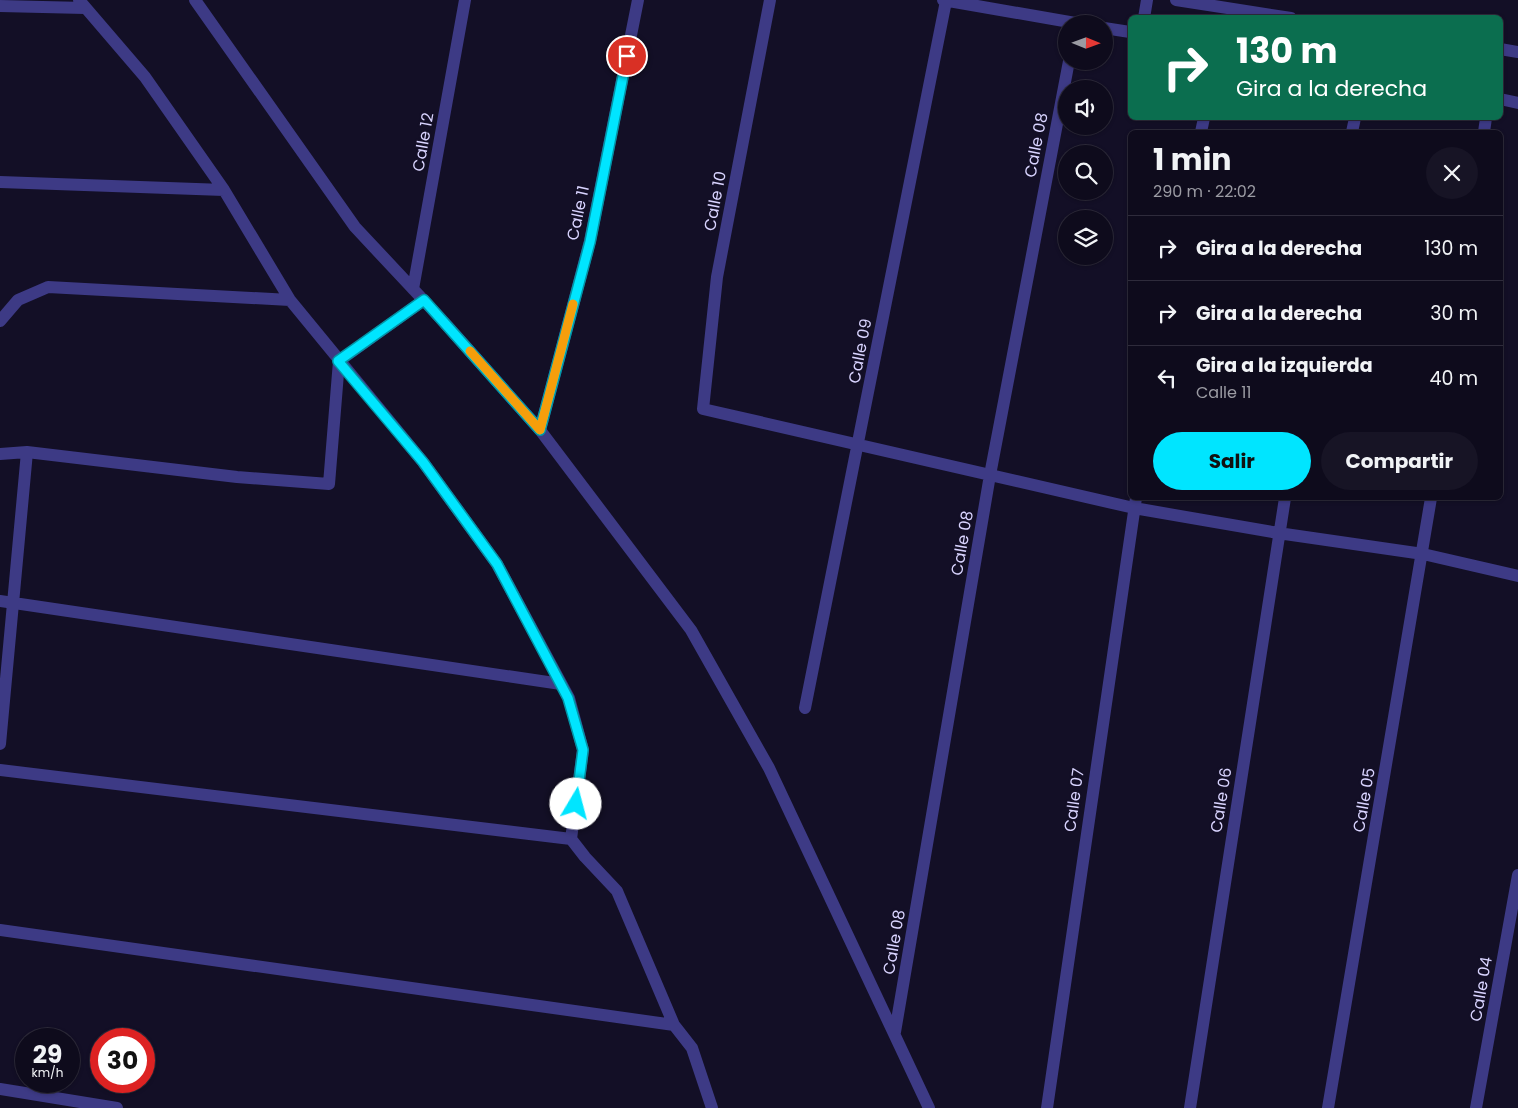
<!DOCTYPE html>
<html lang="es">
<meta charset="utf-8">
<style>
body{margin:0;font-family:Poppins,sans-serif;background:#171425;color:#f1f3f6;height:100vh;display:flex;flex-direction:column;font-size:19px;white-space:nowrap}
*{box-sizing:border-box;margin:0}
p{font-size:16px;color:#9b9ba3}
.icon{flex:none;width:28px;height:28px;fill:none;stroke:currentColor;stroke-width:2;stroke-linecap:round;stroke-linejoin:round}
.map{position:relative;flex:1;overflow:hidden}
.drawer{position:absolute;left:1128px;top:130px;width:375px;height:370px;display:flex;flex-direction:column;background:#0e0b1c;border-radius:8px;box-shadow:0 1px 4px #0004,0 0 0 1px #2e2b3b}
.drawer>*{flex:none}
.banner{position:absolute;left:1128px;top:15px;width:375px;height:105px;border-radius:8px;box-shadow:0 1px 4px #0004,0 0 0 1px #2e2b3b;background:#0b6e4f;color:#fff;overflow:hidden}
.needle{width:32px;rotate:91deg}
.buttons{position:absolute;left:1058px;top:15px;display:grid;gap:10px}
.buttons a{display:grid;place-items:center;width:55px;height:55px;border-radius:50%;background:#0e0b1c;box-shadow:0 1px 4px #0004,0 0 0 1px #2e2b3b;font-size:25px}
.speed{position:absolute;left:15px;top:1028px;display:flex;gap:10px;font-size:25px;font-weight:700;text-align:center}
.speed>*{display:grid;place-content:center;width:65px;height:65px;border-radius:50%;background:#0e0b1c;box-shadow:0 1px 4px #0004,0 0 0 1px #2e2b3b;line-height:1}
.speed small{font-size:12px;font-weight:400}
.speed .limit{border:8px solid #d22;background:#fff;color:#111}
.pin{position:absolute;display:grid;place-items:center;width:42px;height:42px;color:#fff;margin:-21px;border:2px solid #fff;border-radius:50%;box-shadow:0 1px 5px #0007}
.me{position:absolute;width:55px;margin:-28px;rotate:8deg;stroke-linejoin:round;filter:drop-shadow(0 0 4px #0008)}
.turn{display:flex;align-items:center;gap:18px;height:105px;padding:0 25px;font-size:22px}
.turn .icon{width:65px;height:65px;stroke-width:2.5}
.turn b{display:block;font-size:35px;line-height:42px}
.round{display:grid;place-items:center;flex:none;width:52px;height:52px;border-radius:26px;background:#171425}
.overview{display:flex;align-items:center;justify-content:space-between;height:85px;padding:0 25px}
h1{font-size:30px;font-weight:700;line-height:38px}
.cta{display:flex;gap:10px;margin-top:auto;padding:10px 25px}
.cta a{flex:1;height:58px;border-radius:30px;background:#00e5ff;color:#111;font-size:20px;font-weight:700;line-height:58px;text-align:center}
.cta a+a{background:#171425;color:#f1f3f6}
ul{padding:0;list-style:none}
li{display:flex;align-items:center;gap:15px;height:65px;padding:0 25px;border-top:1px solid #2e2b3b}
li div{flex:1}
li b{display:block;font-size:19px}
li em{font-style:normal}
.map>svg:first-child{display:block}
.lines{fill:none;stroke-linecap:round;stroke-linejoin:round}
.minor{stroke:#3d3a85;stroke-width:12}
.route-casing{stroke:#0095a6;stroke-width:12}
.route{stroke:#00e5ff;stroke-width:9}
.slow{stroke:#f59e0b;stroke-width:9}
.labels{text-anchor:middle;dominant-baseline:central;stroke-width:4;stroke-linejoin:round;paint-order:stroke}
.street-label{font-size:16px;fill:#d9d4ff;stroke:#130f26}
</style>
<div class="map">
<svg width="1518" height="1108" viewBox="0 0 1518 1108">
<rect width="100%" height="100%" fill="#130f26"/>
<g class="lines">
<path class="minor" d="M79,0L145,77L224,190L290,300L423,462L497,564L569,698L583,750L571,839L585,857L617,891L674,1025L692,1048L712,1108
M195,0L355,227L443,321L540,430L691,630L769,768L929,1108
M770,0L717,277L703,409L1134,508L1278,533L1423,554L1518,576
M943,0L1081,24
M1176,0L1291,18
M0,6L85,8
M1144,18L1147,0
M1104,28L1130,32
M1500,49L1518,52
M1500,99L1518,103
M1201,132L1204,118
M1352,132L1355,118
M1484,132L1486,118
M0,182L224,190
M413,289L465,0
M0,321L18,300L48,287L290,300
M540,430L590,241L638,0
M0,454L27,452L237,477L329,484L339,361L424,300
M0,601L561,684
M805,708L946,1
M0,744L27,452
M0,770L571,839
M0,930L674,1025
M895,1032L990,475L1069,61
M0,1089L117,1108
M1047,1108L1136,498
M1190,1108L1285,498
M1328,1108L1431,498
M1476,1108L1518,875"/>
</g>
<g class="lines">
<defs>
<path id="route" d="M576,804L583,750L568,698L506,581L497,564L423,462L338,361L424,300L540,430L590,242L627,56"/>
</defs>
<use href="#route" class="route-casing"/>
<use href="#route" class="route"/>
<path class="slow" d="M470,351L540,430L573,304"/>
</g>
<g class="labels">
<g class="street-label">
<text transform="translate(423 142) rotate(-80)">Calle 12</text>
<text transform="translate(1036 145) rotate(-79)">Calle 08</text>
<text transform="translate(715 201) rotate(-79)">Calle 10</text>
<text transform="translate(578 213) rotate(-78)">Calle 11</text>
<text transform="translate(860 351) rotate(-79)">Calle 09</text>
<text transform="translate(962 543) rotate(-80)">Calle 08</text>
<text transform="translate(1074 800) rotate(-82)">Calle 07</text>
<text transform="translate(1221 800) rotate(-81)">Calle 06</text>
<text transform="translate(1364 800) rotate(-80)">Calle 05</text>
<text transform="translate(894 942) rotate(-80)">Calle 08</text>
<text transform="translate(1481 989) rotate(-80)">Calle 04</text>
</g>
</g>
</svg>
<div class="buttons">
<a><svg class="needle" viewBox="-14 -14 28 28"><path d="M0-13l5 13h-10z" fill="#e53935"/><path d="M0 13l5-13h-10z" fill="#9b9ba3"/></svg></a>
<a><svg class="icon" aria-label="sound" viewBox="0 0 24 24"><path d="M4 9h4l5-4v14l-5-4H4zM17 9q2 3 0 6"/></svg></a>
<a><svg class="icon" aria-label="search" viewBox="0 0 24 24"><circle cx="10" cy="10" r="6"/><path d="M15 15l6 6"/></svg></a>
<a><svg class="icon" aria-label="layers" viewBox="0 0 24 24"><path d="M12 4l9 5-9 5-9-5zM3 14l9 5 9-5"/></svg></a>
</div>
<div class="speed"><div>29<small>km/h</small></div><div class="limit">30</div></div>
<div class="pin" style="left:627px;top:56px;background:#d93025"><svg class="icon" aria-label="arrive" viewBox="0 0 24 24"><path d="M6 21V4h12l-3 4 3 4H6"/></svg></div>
<svg class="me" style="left:576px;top:804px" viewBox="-20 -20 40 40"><circle r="19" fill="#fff"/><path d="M0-13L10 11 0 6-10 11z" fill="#00e5ff"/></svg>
<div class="banner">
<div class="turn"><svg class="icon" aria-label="right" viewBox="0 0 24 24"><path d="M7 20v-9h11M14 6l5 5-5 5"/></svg><div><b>130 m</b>Gira a la derecha</div></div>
</div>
<section class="drawer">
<div class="overview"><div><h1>1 min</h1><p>290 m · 22:02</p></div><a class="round"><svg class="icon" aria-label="close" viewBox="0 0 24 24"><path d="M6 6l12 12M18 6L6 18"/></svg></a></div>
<ul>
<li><svg class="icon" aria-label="right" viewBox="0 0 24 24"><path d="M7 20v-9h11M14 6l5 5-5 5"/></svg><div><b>Gira a la derecha</b></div><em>130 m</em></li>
<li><svg class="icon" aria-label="right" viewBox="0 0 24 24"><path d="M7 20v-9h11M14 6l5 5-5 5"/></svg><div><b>Gira a la derecha</b></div><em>30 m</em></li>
<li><svg class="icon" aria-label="left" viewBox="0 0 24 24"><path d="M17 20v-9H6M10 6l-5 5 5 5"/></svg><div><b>Gira a la izquierda</b><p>Calle 11</p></div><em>40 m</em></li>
</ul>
<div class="cta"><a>Salir</a><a>Compartir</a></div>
</section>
</div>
